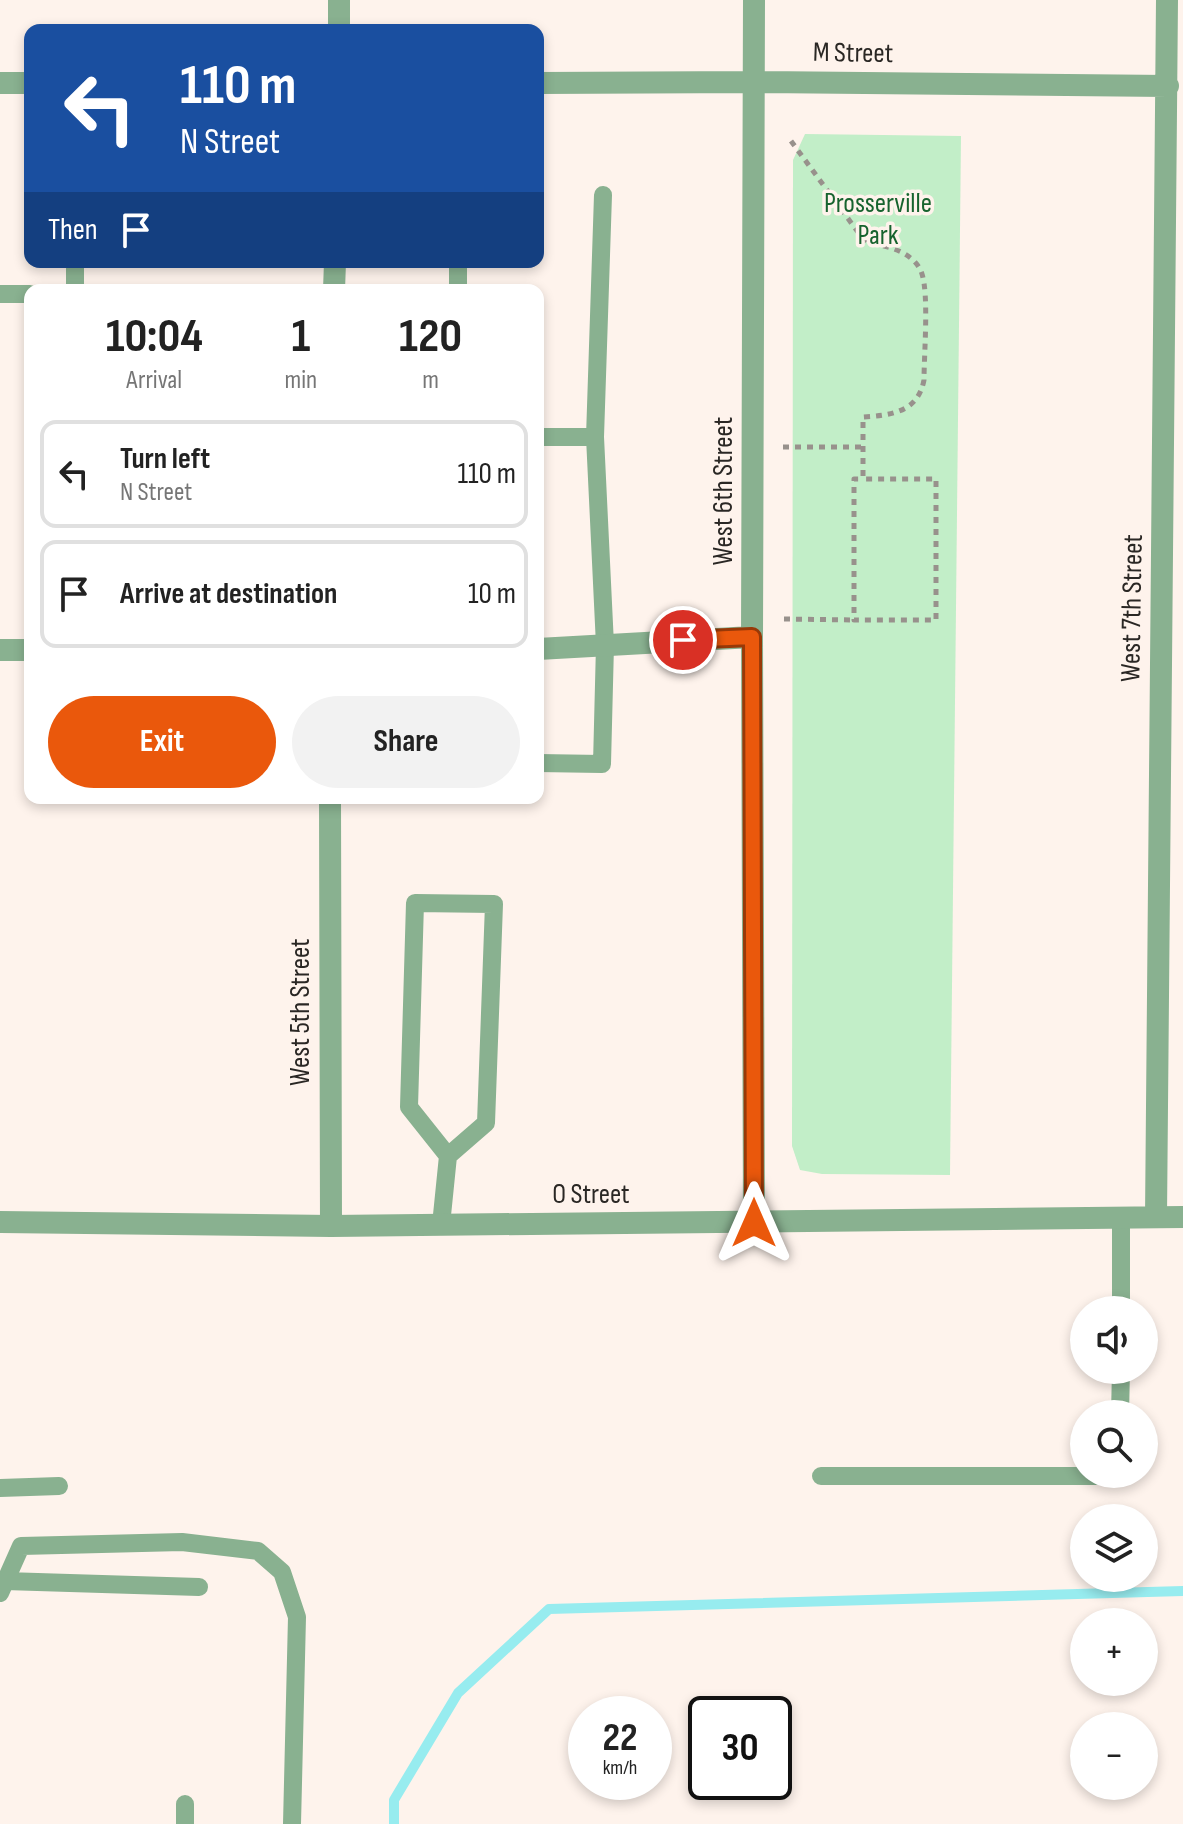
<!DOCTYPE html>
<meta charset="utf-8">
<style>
body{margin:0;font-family:"Sofia Sans Condensed",sans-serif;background:#f2f2f2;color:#222;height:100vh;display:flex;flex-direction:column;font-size:30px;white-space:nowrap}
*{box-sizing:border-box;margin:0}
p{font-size:26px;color:#767676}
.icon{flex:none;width:44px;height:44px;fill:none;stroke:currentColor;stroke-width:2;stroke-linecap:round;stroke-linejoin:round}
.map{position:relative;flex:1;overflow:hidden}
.details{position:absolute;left:24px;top:284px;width:520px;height:520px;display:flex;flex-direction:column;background:#fff;border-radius:16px;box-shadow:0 4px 12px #0003}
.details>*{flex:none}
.hud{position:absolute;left:24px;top:24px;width:520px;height:244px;border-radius:16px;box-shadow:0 4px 12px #0003;background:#1a4fa0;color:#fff;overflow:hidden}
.controls{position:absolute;left:1070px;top:1296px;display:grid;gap:16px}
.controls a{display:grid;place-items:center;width:88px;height:88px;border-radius:50%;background:#fff;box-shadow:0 4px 12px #0003;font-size:40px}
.speed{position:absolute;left:568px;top:1696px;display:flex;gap:16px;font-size:40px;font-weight:700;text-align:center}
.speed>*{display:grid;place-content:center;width:104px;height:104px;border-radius:50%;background:#fff;box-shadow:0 4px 12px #0003;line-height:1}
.speed small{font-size:20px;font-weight:400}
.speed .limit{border:4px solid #111;border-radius:12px;background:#fff;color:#111}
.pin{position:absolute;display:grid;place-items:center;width:68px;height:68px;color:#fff;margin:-34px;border:4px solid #fff;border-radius:50%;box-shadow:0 2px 8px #0007}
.me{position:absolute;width:88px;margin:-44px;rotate:0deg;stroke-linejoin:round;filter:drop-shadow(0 0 6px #0008)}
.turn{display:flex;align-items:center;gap:28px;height:168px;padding:0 24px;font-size:36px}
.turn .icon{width:104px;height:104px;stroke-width:2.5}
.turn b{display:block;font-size:56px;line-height:68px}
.then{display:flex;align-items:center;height:76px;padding:0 24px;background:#0003;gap:16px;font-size:30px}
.eta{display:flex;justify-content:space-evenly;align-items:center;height:136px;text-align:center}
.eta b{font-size:48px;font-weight:700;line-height:56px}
.button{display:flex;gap:16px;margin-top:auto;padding:16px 24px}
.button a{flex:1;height:92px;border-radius:48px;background:#ea580c;color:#fff;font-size:32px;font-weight:700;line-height:92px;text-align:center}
.button a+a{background:#f2f2f2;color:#222}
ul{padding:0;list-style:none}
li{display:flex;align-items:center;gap:24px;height:108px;margin:0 16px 12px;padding:0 8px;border:4px solid #e0e0e0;border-radius:16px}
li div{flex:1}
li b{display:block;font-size:30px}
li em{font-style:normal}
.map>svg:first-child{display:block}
.green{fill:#c2eec8}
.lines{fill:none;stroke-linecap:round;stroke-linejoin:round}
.stream{stroke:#97ecef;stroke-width:10}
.path{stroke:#98918c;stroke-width:5;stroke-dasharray:6 6;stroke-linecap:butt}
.service{stroke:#89b190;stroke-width:18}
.minor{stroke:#89b190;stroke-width:22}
.route-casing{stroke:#983908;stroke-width:20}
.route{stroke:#ea580c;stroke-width:14}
.labels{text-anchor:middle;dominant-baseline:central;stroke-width:7;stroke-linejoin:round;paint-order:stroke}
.street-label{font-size:28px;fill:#2a2724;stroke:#fef3ec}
.park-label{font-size:28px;fill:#17632e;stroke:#fef3ec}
</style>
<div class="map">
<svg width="1183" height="1824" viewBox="0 0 1183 1824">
<rect width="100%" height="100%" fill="#fef3ec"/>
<path class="green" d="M805,134L961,136L950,1175L822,1174L800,1170L792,1146L793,160Z"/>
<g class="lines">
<path class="stream" d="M394,1824V1800L458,1693L549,1609L1183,1591"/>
<path class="path" d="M791,141L866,243C886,245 915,252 922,274C929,296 924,354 924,380C918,412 892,415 863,417V479H936V620H854V479H863
M783,447H863
M784,619L854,620"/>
<path class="service" d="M75,262V290
M458,290V262
M0,294H30
M538,437H595L605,645L602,764L538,763
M595,437L603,195
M441,1225L448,1156L486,1123L494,904L415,903L409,1107L448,1156
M1121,1310V1217
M1120,1414L1121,1370
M821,1476H1120V1474
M0,1488L59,1486
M5,1581L199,1587
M0,1593L21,1546L182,1542L258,1551L282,1572L297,1617L292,1824
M185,1804V1824"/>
<path class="minor" d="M339,0V30
M754,0L752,637L754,1223
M0,83H30
M538,83L754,82L1168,86
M334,290L335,262
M538,649L752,637
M0,650H30
M330,798L331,1226
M1156,1217L1167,0
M0,1222L331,1226L1183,1217"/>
</g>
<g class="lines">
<defs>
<path id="route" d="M683,640L752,637L754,1223"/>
</defs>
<use href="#route" class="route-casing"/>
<use href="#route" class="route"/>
</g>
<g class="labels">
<g class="street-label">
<text transform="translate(853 53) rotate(1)">M Street</text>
<text transform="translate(723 491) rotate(-90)">West 6th Street</text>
<text transform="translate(1132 608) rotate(-89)">West 7th Street</text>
<text transform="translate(300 1012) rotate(-90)">West 5th Street</text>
<text x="591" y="1194">O Street</text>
</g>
<g class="park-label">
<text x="878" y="203">Prosserville<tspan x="878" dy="32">Park</tspan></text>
</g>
</g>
</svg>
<div class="controls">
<a><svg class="icon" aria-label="sound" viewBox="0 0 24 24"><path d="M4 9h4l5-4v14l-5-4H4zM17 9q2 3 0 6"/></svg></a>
<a><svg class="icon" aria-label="search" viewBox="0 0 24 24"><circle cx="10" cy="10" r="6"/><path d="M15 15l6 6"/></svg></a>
<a><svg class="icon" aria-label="layers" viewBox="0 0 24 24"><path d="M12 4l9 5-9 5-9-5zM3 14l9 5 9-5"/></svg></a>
<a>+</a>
<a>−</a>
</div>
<div class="speed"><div>22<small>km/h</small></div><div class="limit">30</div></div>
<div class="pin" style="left:683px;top:640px;background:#d93025"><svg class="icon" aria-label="arrive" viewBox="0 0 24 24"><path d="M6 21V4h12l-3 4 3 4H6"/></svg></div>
<svg class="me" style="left:754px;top:1223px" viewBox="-20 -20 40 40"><path d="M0-17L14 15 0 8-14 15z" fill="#ea580c" stroke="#fff" stroke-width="4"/></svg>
<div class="hud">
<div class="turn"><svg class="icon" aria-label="left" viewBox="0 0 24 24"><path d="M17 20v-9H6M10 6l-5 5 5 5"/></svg><div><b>110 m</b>N Street</div></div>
<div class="then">Then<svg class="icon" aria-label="arrive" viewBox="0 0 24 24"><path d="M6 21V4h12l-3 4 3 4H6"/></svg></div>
</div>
<section class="details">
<div class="eta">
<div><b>10:04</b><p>Arrival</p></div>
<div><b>1</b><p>min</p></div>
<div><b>120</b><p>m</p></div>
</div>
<ul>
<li><svg class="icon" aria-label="left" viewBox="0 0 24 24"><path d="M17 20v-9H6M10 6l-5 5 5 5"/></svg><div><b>Turn left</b><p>N Street</p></div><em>110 m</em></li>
<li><svg class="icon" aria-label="arrive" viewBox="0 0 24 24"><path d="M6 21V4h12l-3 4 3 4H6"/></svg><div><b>Arrive at destination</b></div><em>10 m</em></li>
</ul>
<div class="button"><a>Exit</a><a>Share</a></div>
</section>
</div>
